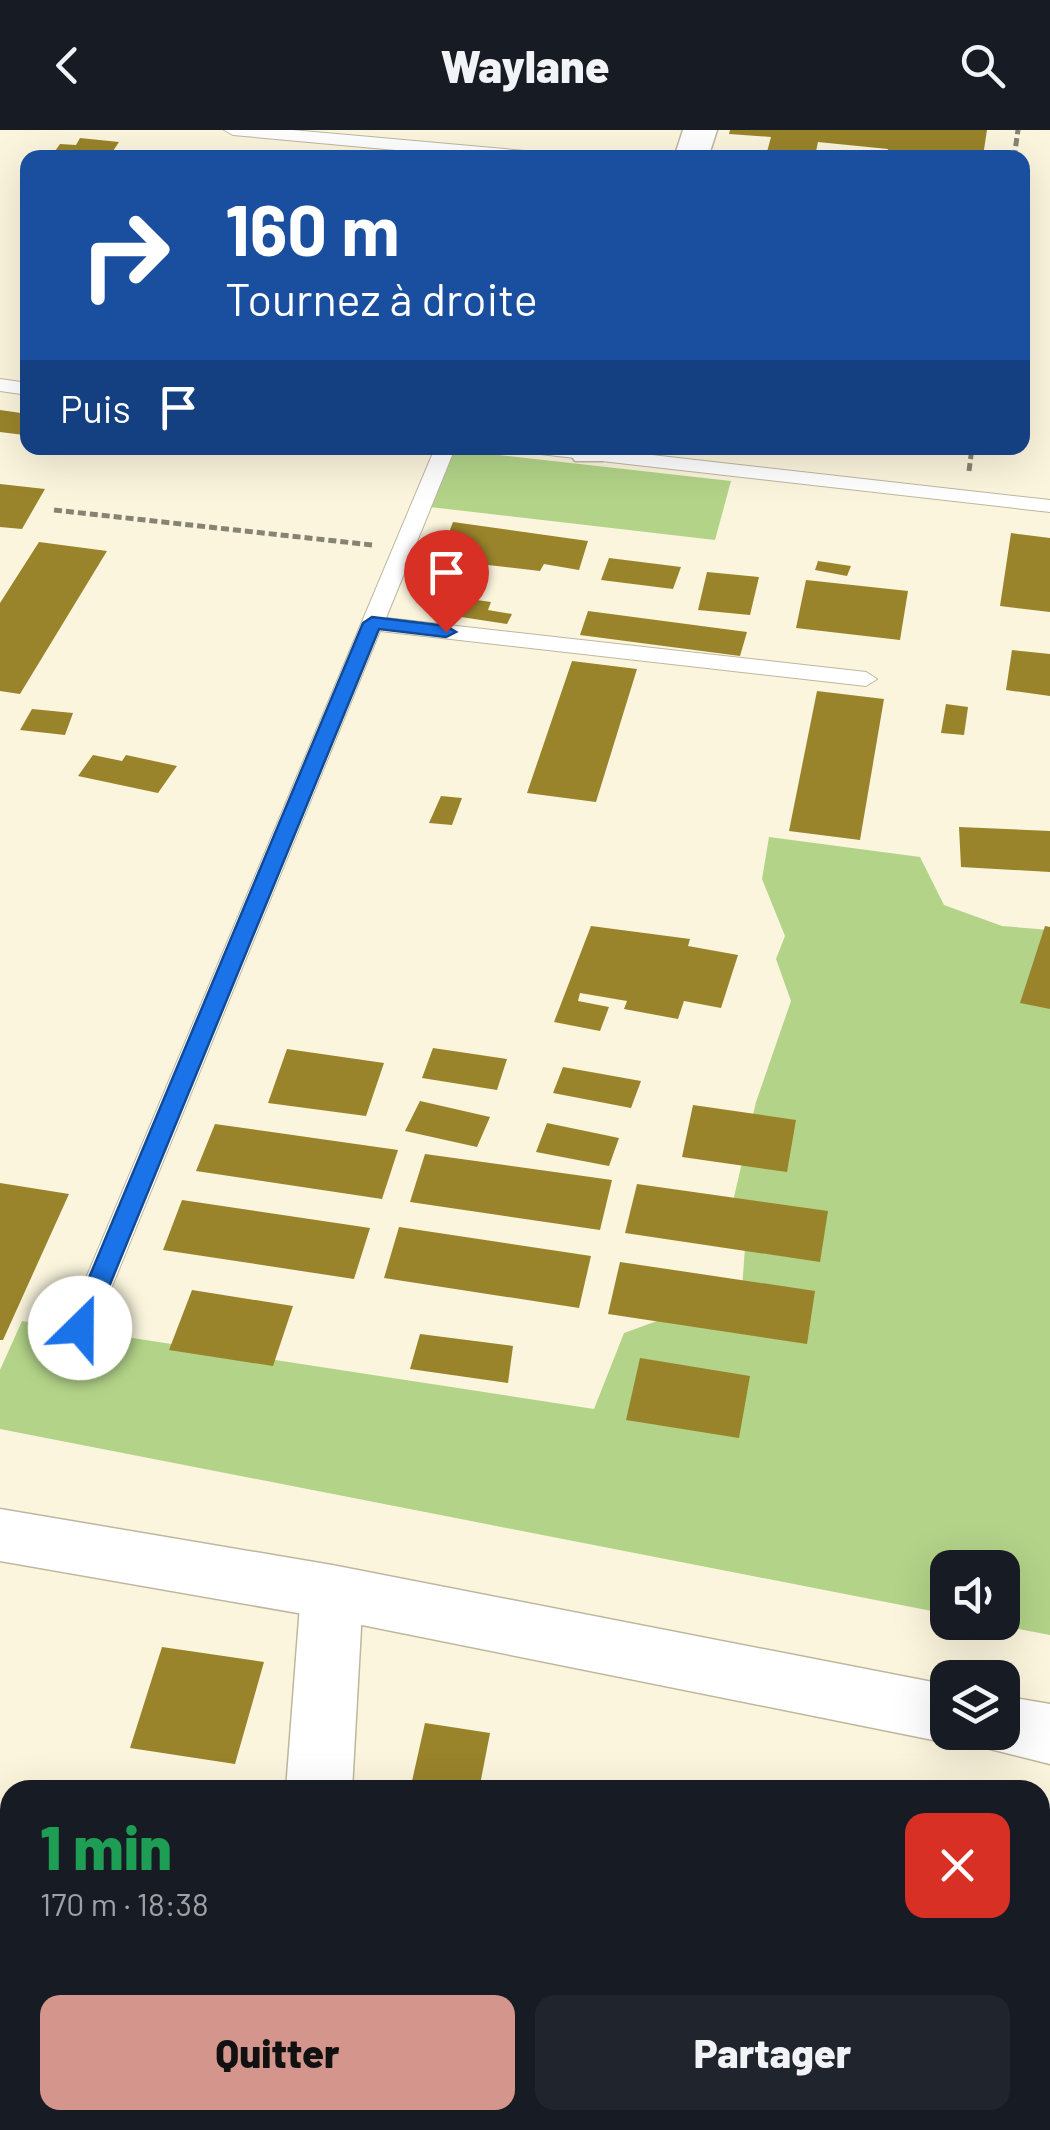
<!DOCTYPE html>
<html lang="fr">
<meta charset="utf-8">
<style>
body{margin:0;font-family:Barlow,sans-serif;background:#20242c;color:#f1f3f6;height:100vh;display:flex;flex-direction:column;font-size:38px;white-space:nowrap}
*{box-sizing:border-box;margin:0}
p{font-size:32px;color:#9ea1a6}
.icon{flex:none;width:55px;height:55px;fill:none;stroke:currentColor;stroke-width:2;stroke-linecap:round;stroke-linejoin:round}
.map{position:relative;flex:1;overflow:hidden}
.drawer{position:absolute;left:0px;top:1650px;width:1050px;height:350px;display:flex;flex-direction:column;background:#171b24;border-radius:30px 30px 0 0;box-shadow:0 10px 40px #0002}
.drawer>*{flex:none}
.banner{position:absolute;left:20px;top:20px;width:1010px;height:305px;border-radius:20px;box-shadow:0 10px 40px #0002;background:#1a4fa0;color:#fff;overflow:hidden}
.tools{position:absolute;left:930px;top:1420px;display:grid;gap:20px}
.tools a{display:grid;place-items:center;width:90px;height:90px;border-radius:20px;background:#171b24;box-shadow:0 10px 40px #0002;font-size:50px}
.pin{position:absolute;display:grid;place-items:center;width:85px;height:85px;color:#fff;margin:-102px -42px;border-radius:50% 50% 50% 0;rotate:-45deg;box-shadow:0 0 10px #0007}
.pin .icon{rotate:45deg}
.me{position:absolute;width:110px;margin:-55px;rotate:23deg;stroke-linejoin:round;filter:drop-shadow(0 0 8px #0008)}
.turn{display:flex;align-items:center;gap:35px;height:210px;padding:0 40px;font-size:45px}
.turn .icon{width:130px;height:130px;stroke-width:2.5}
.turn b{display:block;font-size:70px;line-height:85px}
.then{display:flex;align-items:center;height:95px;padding:0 40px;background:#0003;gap:20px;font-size:38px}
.round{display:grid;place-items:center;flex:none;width:105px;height:105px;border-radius:20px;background:#20242c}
.overview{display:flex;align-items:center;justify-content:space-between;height:170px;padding:0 40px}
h1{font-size:60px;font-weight:800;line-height:75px;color:#1e9e55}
.button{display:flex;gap:20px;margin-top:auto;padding:20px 40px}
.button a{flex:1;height:115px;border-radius:20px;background:#d4958c;color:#111;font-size:40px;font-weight:800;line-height:115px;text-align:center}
.button a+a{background:#20242c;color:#f1f3f6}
header{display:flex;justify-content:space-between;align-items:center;height:130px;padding:0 40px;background:#171b24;font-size:45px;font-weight:800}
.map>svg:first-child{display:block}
.green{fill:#b2d388}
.building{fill:#99842b}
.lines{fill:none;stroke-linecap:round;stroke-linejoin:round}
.lane-casing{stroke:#bdb7a0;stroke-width:2}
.street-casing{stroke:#bdb7a0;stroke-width:3}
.secondary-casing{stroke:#bdb7a0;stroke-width:3}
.path{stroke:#878372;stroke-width:5;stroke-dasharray:8 4;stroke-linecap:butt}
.lane{fill:#fff;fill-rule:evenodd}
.street{fill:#fff;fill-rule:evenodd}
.secondary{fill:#fff;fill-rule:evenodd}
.route{fill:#1a73e8;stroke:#114b97;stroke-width:2.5}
</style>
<header><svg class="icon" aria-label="back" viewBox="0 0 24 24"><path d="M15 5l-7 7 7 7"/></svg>Waylane<svg class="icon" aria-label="search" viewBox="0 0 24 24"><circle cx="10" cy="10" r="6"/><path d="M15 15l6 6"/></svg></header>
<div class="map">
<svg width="1050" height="2000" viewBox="0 0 1050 2000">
<rect width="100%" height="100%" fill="#fbf5dd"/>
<path class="green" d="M454,320L731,351L715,410L430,377Z
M769,707L920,727L944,775L1002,796L1050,800V1505L987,1493L1002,1492V1438H948L947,1484L0,1299V1240L22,1191L594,1279L624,1203L742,1160L747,1088L734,1067L756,972L791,871L776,829L785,806L762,749Z"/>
<path class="building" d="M730,0H987L983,26L941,22L940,28H886L888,19L818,12L815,26L767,22L771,7L729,4Z
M80,8L119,12L113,21L130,23L127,28H50L60,14L76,15Z
M0,280L28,284L24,305L0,302Z
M0,354L45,359L22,399L0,397Z
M453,392L588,411L579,440L544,434L540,441L479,434L480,426L442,421Z
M1011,403L1050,408V482L1000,476Z
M39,412L107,421L20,564L0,561V473Z
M609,428L681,437L673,459L601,450Z
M818,431L851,436L847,446L815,440Z
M707,442L759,447L750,485L698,480Z
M806,450L908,461L900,510L796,498Z
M455,467L491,472L488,480L512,484L507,494L448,485Z
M588,481L747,502L740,526L580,505Z
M1012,520L1050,524V566L1006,560Z
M572,531L637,539L596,672L527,663Z
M817,561L884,569L860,710L789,701Z
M946,574L968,577L964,605L941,603Z
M32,579L73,583L65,605L20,600Z
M93,625L122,631L126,625L177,636L158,663L78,646Z
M441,666L462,668L452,695L429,693Z
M959,697L1050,701V742L961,737Z
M591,796L690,809L688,816L738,825L721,878L684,871L678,889L624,879L627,871L580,863L578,871L609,877L600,901L554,892Z
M1045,796L1050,797V879L1020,873Z
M433,918L507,929L497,960L422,948Z
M287,919L384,933L366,986L268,973Z
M563,937L641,951L631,978L553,963Z
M420,971L490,987L477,1017L405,1001Z
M693,975L796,990L787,1042L682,1027Z
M547,993L619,1008L609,1036L536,1022Z
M215,994L398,1020L382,1069L196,1041Z
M425,1024L612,1050L600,1100L410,1072Z
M0,1053L69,1064L3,1210H0Z
M637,1054L828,1081L820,1132L625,1103Z
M182,1070L370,1098L354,1149L163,1120Z
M399,1097L591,1126L579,1178L384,1148Z
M620,1132L815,1161L807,1214L608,1184Z
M192,1160L293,1176L273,1236L169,1220Z
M420,1204L513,1216L508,1253L410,1239Z
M640,1228L750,1246L739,1308L626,1290Z
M162,1517L264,1532L235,1634L130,1618Z
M425,1593L490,1603L479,1660H410Z
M0,1713L10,1717V1851L0,1847Z
M764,1990H806L803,2000H762Z"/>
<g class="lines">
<defs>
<path id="lane" d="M224,0H292L548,23L556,28H483L233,5Z
M0,249L28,253V265L0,261Z
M435,318H455L386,488L866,542L877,549L866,556L380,501L95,1198L90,1206H70L65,1198Z
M530,318H590L1050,370V382L540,324Z"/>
<path id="street" d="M683,0H717L708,28H674Z
M572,318H611L603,331H575L569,323Z
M332,1436L354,1444L363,1462L352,1660H286L301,1462L310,1444Z
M207,1990H279L276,2000H204Z"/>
<path id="secondary" d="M0,1379L332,1435L948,1555V1602H1002V1566L1050,1574V1634L978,1616L972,1603L948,1613L332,1489L0,1431Z"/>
</defs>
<use href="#lane" class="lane-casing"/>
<use href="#street" class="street-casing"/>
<use href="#secondary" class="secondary-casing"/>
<path class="path" d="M1014,28L1018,0
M969,341L972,318
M54,380L372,415"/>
<use href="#lane" class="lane"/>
<use href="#street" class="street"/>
<use href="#secondary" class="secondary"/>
</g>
<path class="route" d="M372,487L446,496L456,502L446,507L379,499L92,1198L80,1208L71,1205L68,1198L363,493Z"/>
</svg>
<div class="tools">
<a><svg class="icon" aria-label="sound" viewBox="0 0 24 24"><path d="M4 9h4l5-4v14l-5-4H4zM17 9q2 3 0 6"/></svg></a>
<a><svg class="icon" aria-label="layers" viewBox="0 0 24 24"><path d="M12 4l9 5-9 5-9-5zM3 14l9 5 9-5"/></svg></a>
</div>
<div class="pin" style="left:446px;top:502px;background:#d93025"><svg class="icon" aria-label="arrive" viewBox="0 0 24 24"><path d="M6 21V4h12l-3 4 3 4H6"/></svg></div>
<svg class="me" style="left:80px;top:1198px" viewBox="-20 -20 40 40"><circle r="19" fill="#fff"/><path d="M0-13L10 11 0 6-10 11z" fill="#1a73e8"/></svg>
<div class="banner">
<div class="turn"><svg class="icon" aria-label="right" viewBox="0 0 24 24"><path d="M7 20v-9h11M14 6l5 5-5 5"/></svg><div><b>160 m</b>Tournez à droite</div></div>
<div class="then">Puis<svg class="icon" aria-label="arrive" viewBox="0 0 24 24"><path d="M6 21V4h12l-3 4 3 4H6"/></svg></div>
</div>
<section class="drawer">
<div class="overview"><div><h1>1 min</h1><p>170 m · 18:38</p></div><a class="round" style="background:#d93025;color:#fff"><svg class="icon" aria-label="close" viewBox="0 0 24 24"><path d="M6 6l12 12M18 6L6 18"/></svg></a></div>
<div class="button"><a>Quitter</a><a>Partager</a></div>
</section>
</div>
